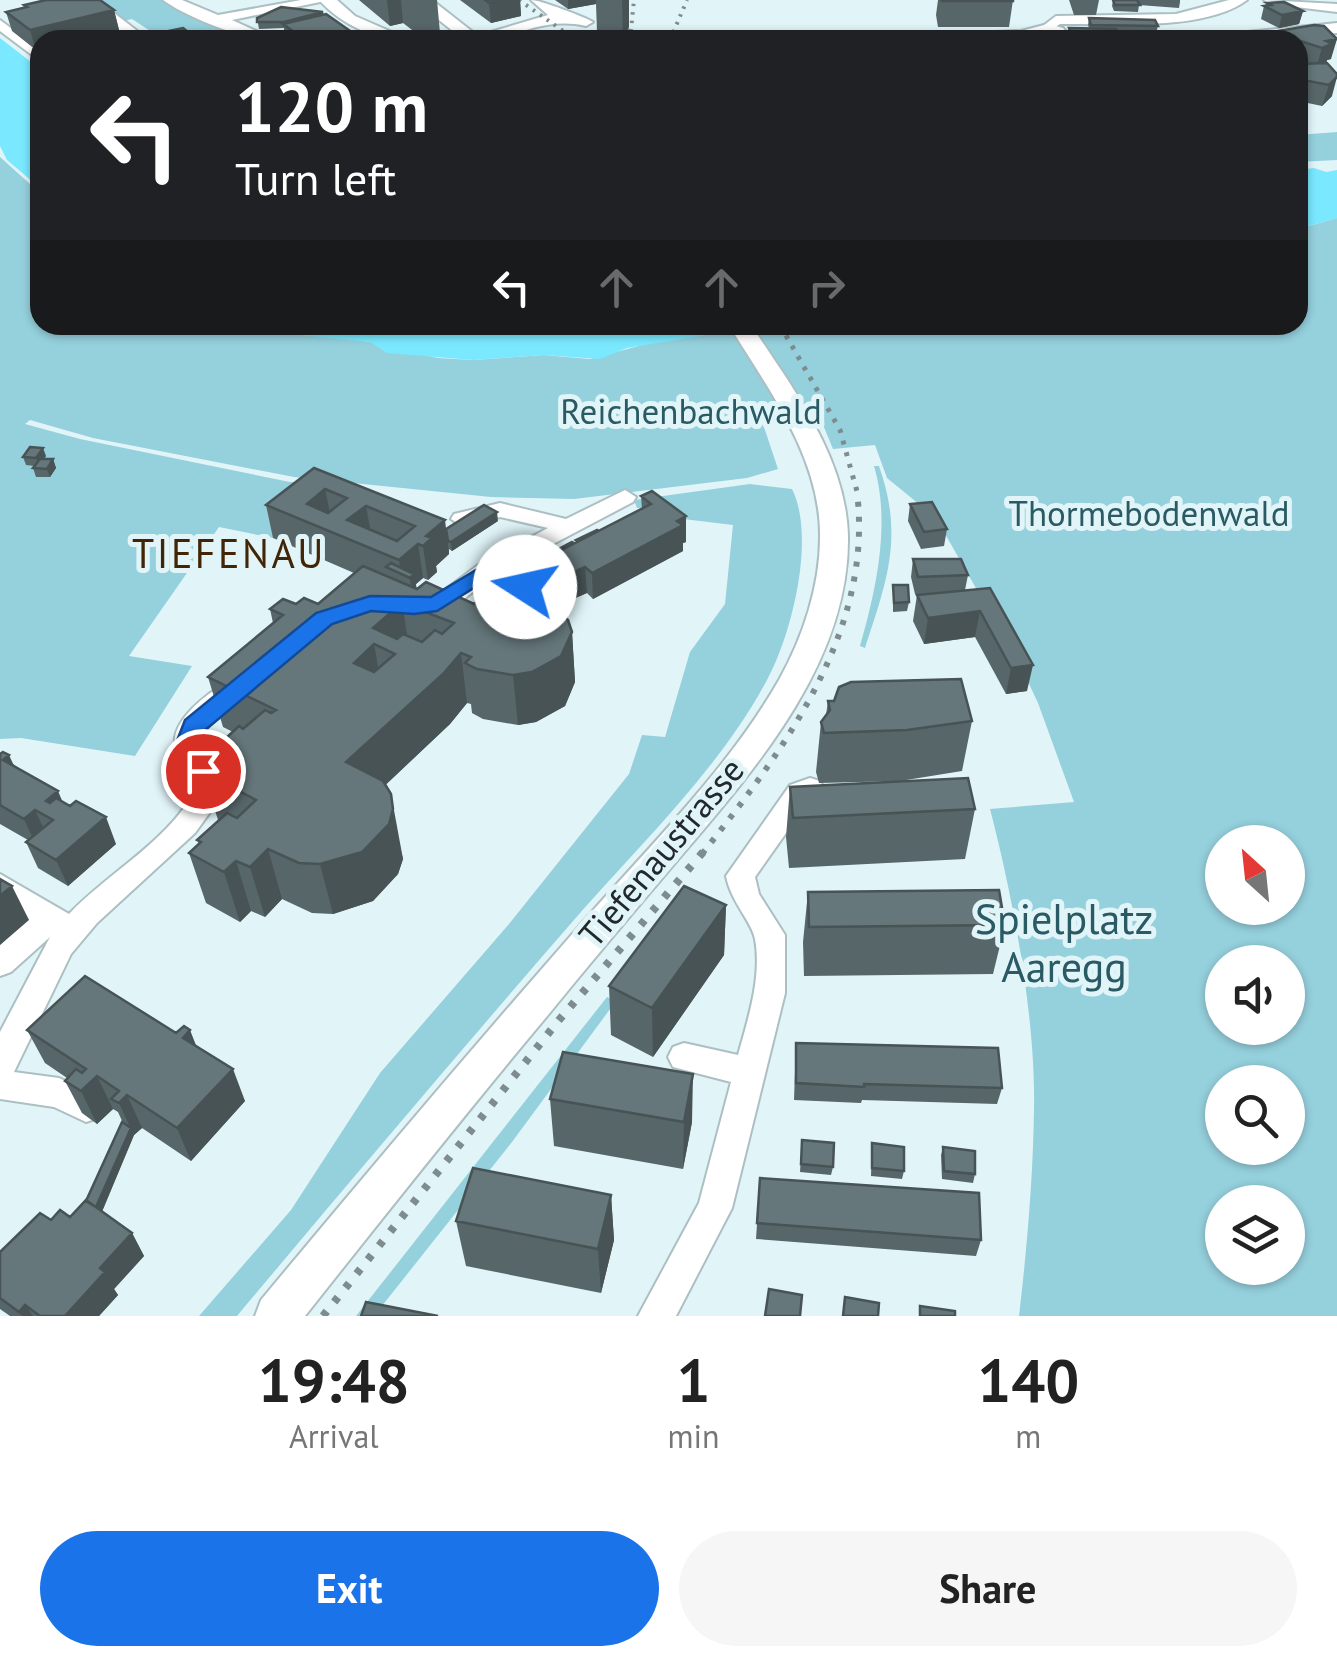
<!DOCTYPE html>
<style>
body{margin:0;font-family:"PT Sans",sans-serif;background:#f6f6f6;color:#222;height:100vh;display:flex;flex-direction:column;font-size:38px;white-space:nowrap}
*{box-sizing:border-box;margin:0}
p{font-size:32px;color:#767676}
.icon{flex:none;width:55px;height:55px;fill:none;stroke:currentColor;stroke-width:2;stroke-linecap:round;stroke-linejoin:round}
.map{position:relative;height:1316px;overflow:hidden}
.sheet{display:flex;flex-direction:column;background:#fff;flex:1}
.sheet>*{flex:none}
.banner{position:absolute;left:30px;top:30px;width:1278px;height:305px;border-radius:30px;box-shadow:0 2px 8px #0004;background:#202124;color:#fff;overflow:hidden}
.needle{width:65px;rotate:333deg}
.controls{position:absolute;left:1205px;top:825px;display:grid;gap:20px}
.controls a{display:grid;place-items:center;width:100px;height:100px;border-radius:50%;background:#fff;box-shadow:0 2px 8px #0004;font-size:50px}
.pin{position:absolute;display:grid;place-items:center;width:85px;height:85px;color:#fff;margin:-42px;border:5px solid #fff;border-radius:50%;box-shadow:0 2px 10px #0007}
.me{position:absolute;width:110px;margin:-55px;rotate:280deg;stroke-linejoin:round;filter:drop-shadow(0 0 8px #0008)}
.turn{display:flex;align-items:center;gap:35px;height:210px;padding:0 40px;font-size:45px}
.turn .icon{width:130px;height:130px;stroke-width:2.5}
.turn b{display:block;font-size:70px;line-height:85px}
.lanes{display:flex;align-items:center;height:95px;padding:0 40px;background:#0003;justify-content:center;gap:50px;direction:ltr}
.lanes .off{opacity:.35}
.eta{display:flex;justify-content:space-evenly;align-items:center;height:170px;text-align:center}
.eta b{font-size:60px;font-weight:700;line-height:70px}
.primary-button{display:flex;gap:20px;margin-top:auto;padding:20px 40px}
.primary-button a{flex:1;height:115px;border-radius:60px;background:#1a73e8;color:#fff;font-size:40px;font-weight:700;line-height:115px;text-align:center}
.primary-button a+a{background:#f6f6f6;color:#222}
.map>svg:first-child{display:block}
.green{fill:#95d0dd;fill-rule:evenodd}
.water{fill:#7ae8fe}
.lines{fill:none;stroke-linecap:round;stroke-linejoin:round}
.minor-casing{stroke:#acbfc3;stroke-width:4}
.major-casing{stroke:#acbfc3;stroke-width:4}
.minor{fill:#fff;fill-rule:evenodd}
.major{fill:#fff;fill-rule:evenodd}
.rail-far3{stroke:#7f8c8f;stroke-width:4;stroke-dasharray:2.5 6;stroke-linecap:butt}
.rail-far2{stroke:#7f8c8f;stroke-width:5;stroke-dasharray:4 8;stroke-linecap:butt}
.rail-far1{stroke:#7f8c8f;stroke-width:6;stroke-dasharray:5 10;stroke-linecap:butt}
.rail{stroke:#7f8c8f;stroke-width:8;stroke-dasharray:6 12;stroke-linecap:butt}
.wall{fill:#576669}
.shaded-wall{fill:#475355}
.building{fill:#65777a;stroke:#475355;stroke-width:2.5;fill-rule:evenodd}
.route{fill:#1a73e8;stroke:#114b97;stroke-width:2.5}
.labels{text-anchor:middle;dominant-baseline:central;stroke-width:10;stroke-linejoin:round;paint-order:stroke}
.park-label{font-size:35px;fill:#2a5a64;stroke:#e1f5f9}
.street-label{font-size:35px;fill:#22292b;stroke:#e1f5f9}
.quarter-label{font-size:40px;letter-spacing:2.5px;fill:#422507;stroke:#e1f5f9}
.near-park-label{font-size:42px;fill:#2a5a64;stroke:#e1f5f9}
</style>
<div class="map">
<svg width="1337" height="1316" viewBox="0 0 1337 1316">
<rect width="100%" height="100%" fill="#e1f5f9"/>
<path class="green" d="M59,0H170L269,40H164L132,19L124,21Z
M1337,132V160L1298,162V135Z
M0,157L40,193V325H261L370,342L438,358L473,360L544,355L590,359L646,344L767,325H1298V229L1337,218V1316H1019C1027,1248 1033,1178 1034,1110C1036,1019 1013,897 990,809L1074,802L1038,703L1022,669L936,518L887,478L875,445L833,449L819,415L763,424L778,469L747,478L574,499L491,497L294,477L93,438L30,420L25,424L80,439L290,482L330,485L273,538L219,527L129,656L192,666L135,756L21,738L0,739ZM1222,842H1288V908H1222ZM1222,962H1288V1028H1222ZM1222,1082H1288V1148H1222ZM1222,1202H1288V1268H1222Z
M874,466H879C904,537 887,580 865,648L860,646C876,591 891,522 874,466Z
M750,484L792,489C816,537 792,634 767,680C718,772 635,849 567,928C456,1056 346,1186 237,1316H199L291,1210L380,1073L509,924L629,774L642,735L665,737L690,652L725,604L733,525L667,517L668,512L637,508L634,500Z
M607,997L616,1001L512,1142L374,1316H356Z"/>
<path class="water" d="M0,38L40,69V188L7,160L0,146Z
M1314,168L1326,172L1337,170V218L1298,229V170Z
M261,325H767L627,348L600,359L544,355L473,360L387,353L370,342L299,335Z"/>
<g class="lines">
<defs>
<path id="minor" d="M163,0H182L218,15L301,0H330L232,20L276,40C244,40 188,18 163,0Z
M531,0C540,0 585,17 593,22L586,26C536,15 510,45 467,39L548,15Z
M1229,0H1247C1204,32 1112,23 1060,24L1046,33L1039,29L1056,16L1176,14Z
M1264,0L1337,4V12L1271,4Z
M100,5L105,6L149,40H133L95,12L93,9Z
M0,20L40,50V61L0,31Z
M625,490L636,497L633,502L494,575L454,607L425,614L413,606L416,600L438,595L478,565L548,528L500,517L462,526L451,519L454,514L500,503L566,519Z
M242,676L251,679L255,685L251,691L209,725L201,740L220,785L213,808L195,833L97,923L71,954L14,1072L59,1078L98,1096L103,1107L98,1118L86,1122L54,1107L0,1099V1032L50,937L11,972L0,976V945L29,919L0,901V874L69,914C106,875 158,847 188,802C202,781 178,765 175,745C171,717 219,683 242,676Z
M810,778L820,781L824,788L820,795L810,799L755,877L759,894L785,935V993L732,1208L676,1316H638L699,1203L731,1082L673,1067L668,1057L673,1047L684,1043L738,1055C748,1019 762,977 755,939C752,922 731,902 726,876L790,785Z"/>
<path id="major" d="M319,0H337L355,16L410,40C375,40 343,26 319,0Z
M414,0H432L483,40H464Z
M1337,23V33L1267,40H1209L1217,35Z
M1048,24L1063,28L1071,38L1056,40L1043,34L1030,40H918L926,35L1021,31Z
M729,325H751C793,389 846,457 848,536C850,669 745,780 665,875C625,922 586,968 548,1015C465,1114 385,1215 305,1316H255L261,1300C364,1176 468,1053 574,932C644,851 725,774 779,680C803,637 820,586 820,537C821,458 768,389 729,325Z"/>
</defs>
<use href="#minor" class="minor-casing"/>
<use href="#major" class="major-casing"/>
<use href="#minor" class="minor"/>
<use href="#major" class="major"/>
<path class="rail-far3" d="M519,0L576,40
M630,40L634,0
M670,40L687,0"/>
<path class="rail-far2" d="M780,325L840,430L858,495"/>
<path class="rail-far1" d="M702,854C783,751 874,631 857,492"/>
<path class="rail" d="M323,1316L559,1020L704,851"/>
</g>
<path class="wall" d="M359,0H437L440,33H416L403,23L390,26Z
M460,0H520L521,16L491,23Z
M555,0H629L628,33L688,40H578L576,39V32H597L596,4L568,9Z
M938,0H1013L1009,27H938L936,15Z
M1069,0H1099L1096,15H1074Z
M1113,0H1180V2L1179,8L1139,5L1138,12L1114,11L1112,6Z
M1267,3L1303,11L1299,24L1279,28L1261,19L1264,6Z
M24,5L114,10L119,30L40,40V49L36,50L12,31L6,12L25,7Z
M323,12V15L363,40H297L284,31V28L259,29L257,18Z
M1089,18L1158,26L1156,33L1117,32L1119,40H1066L1069,28H1089L1088,25Z
M1314,25L1331,59L1327,60L1326,63L1332,96L1322,106L1298,101V64H1301L1298,62V40H1270L1272,32Z
M169,31L192,35L194,40H171Z
M46,456L44,459H53L56,468L50,477H36L33,468L35,466L26,465L23,457Z
M314,468L446,529L498,521L452,551L449,549V554L436,566L437,572L428,580L423,578L416,584V588L474,604L479,600L478,591L543,571L546,602L572,632L575,682L565,706L536,722L518,725L483,719L472,713L471,704L467,703L450,724L385,785L403,859L398,874L373,901L333,914L312,913L282,899L265,917L251,911L240,922L206,903L189,853L199,844L197,840L218,820L203,772L227,751L224,740L233,732L223,727L208,677L273,623L270,609L296,604H318L354,573L273,538L266,505Z
M652,491L686,542L683,543V551L593,599L587,593L573,599L551,581L550,556L555,553V551L574,543L642,509L641,496Z
M910,504L947,529L944,546L921,549L908,521Z
M913,559L968,575L965,590L990,588L1027,691L1006,694L975,637L924,644L913,621L917,595L934,594H915L911,577Z
M893,585L909,602L907,611L893,612Z
M828,701L972,721L962,771L900,781L819,783L816,772L821,722L826,715Z
M0,754L116,844L68,886L38,868L26,842L28,840L0,824Z
M790,787L975,809L965,859L789,868L786,837Z
M808,892L1005,925L993,974L804,976L803,942Z
M726,905L724,955L653,1057L611,1035L609,986Z
M27,1030L197,1046L245,1101L191,1161L142,1128L134,1135L102,1212L132,1233L144,1256L114,1289L118,1295L99,1316H10L0,1309V1252L51,1220L70,1217L86,1201L123,1123L118,1112L113,1109L97,1124L82,1113L65,1081L67,1078L45,1063Z
M796,1043L1002,1088L997,1104L862,1100L861,1103L794,1100Z
M550,1099L692,1122L683,1169L554,1146Z
M802,1140L833,1167L831,1175L800,1172Z
M872,1143L904,1171L902,1179L871,1176Z
M943,1147L975,1174L973,1183L942,1179L941,1155Z
M760,1178L981,1240L976,1256L756,1239Z
M611,1195L614,1240L601,1293L466,1266L456,1221Z"/>
<path class="shaded-wall" d="M387,0H401L403,23L390,26Z
M505,0H520L521,16L491,23L489,3Z
M568,0H596V4L568,9Z
M622,0H629V26L627,40H623Z
M114,10L119,30L78,40H40V49L36,50L30,30Z
M1303,11L1299,24L1279,28L1282,15Z
M323,12L324,19L284,25V22Z
M192,35L194,40H179L178,38Z
M1337,39L1331,59L1327,60L1326,64L1316,68L1322,48L1326,41Z
M1337,77L1332,96L1322,106L1329,85Z
M43,448L46,456L39,466L36,458Z
M53,459L56,468L50,477L47,469Z
M325,489L332,523L307,504Z
M366,506L372,539L347,520Z
M497,512L498,521L452,551L451,542Z
M686,516V542L683,543V551L593,599L592,573Z
M445,520L449,554L436,566L437,572L428,580L423,546L426,536Z
M418,544L423,578L416,584L419,610L414,608L410,578L401,574L399,560Z
M585,567L587,593L573,599L572,573Z
M543,571L547,620L519,598Z
M402,603L410,652L395,654L373,628Z
M980,611L975,637L924,644L928,618Z
M572,632L575,682L565,706L536,722L518,725L513,675Z
M374,644L383,694L354,663Z
M461,653L467,703L450,724L357,812L346,762Z
M1033,665L1027,691L1006,694L1011,668Z
M9,755L21,781L3,760Z
M58,791L69,817L46,801Z
M391,794L403,859L398,874L373,901L333,914L320,864Z
M35,810L47,836L36,845L24,819Z
M106,817L116,844L68,886L56,860Z
M268,849L282,899L265,917L250,867Z
M236,861L251,911L240,922L224,872Z
M12,886L29,920L0,945V896Z
M726,905L724,955L653,1057L652,1008Z
M190,1030L203,1063L183,1038Z
M233,1069L245,1101L191,1161L177,1128Z
M693,1074L692,1122L683,1169L684,1122Z
M97,1076L113,1109L97,1124L81,1091Z
M127,1095L142,1128L134,1135L94,1230L89,1222L131,1129L119,1103Z
M611,1195L614,1240L601,1293L598,1249Z
M132,1233L144,1256L114,1289L118,1295L99,1316H65L100,1268Z
M25,1305L33,1316H22L19,1312Z"/>
<path class="building" d="M46,0H100L114,10L30,30L6,12L27,7L24,5Z
M485,0H505L489,3Z
M941,0H1013V1H942Z
M1113,0H1137L1140,5H1115Z
M1284,2L1303,11L1282,15L1264,6L1271,5L1267,3Z
M281,7L323,12L284,22H257V18Z
M326,14L363,40H305L283,24Z
M1089,18L1155,20L1158,26L1091,25Z
M1314,25L1324,26L1337,39L1326,41L1332,44L1322,48L1272,32Z
M183,28L192,35L178,38L169,31Z
M1069,28L1116,29L1119,38L1072,37Z
M576,32H597V40H587Z
M627,33L688,34V40H625Z
M840,33L880,40H792Z
M564,35L570,40H505L502,37L565,39Z
M923,35L929,40H880Z
M1140,37L1214,39V40H1141Z
M1003,39H1050V40H1004Z
M1327,63L1337,74V77L1329,85L1298,79V64Z
M30,447L43,448L36,458L23,457Z
M40,459H53L47,469L33,468Z
M314,468L445,520L426,536L432,538L423,546L418,544L399,560L266,505ZM325,489L347,498L328,513L307,504ZM366,506L415,526L397,541L347,520Z
M652,491L686,516L677,521L683,525L592,573L585,567L572,573L550,556L651,504L641,496Z
M932,502L947,529L924,532L910,504Z
M484,505L497,512L451,542L448,541L446,529Z
M597,530L598,531L578,541L576,540Z
M572,542L574,543L556,552L555,551Z
M913,559H961L968,575L918,577Z
M517,560L543,571L536,578L542,580L519,598L547,602L568,620L572,632L561,656L532,672L513,675L477,669L465,663L471,657L461,653L443,674L346,762L383,781L391,794L393,809L389,824L362,852L320,864L299,863L268,849L250,867L236,861L224,872L189,853L201,842L197,840L227,813L237,818L256,800L203,772L235,745L224,740L239,726L243,729L265,710L271,713L276,710L208,677L283,615L270,609L283,599L296,604L304,598L318,604L363,566L417,589L426,582L474,604L485,594L478,591ZM402,603L454,623L442,634L435,630L422,642L403,634L397,639L373,628ZM374,644L395,654L374,672L354,663Z
M391,563L414,574L410,578L386,567Z
M893,585H908L909,602L894,603Z
M990,588L1033,665L1011,668L980,611L928,618L917,595Z
M961,679L972,721L907,730L824,733L821,722L830,710L828,701H834L839,687L851,682Z
M3,752L9,755L3,760L58,791L46,801L50,803L56,798L70,806L76,801L106,817L56,860L26,842L53,820L35,810L24,819L0,805V754Z
M968,778L975,809L793,818L790,787Z
M0,879L12,886L0,896Z
M684,886L726,905L652,1008L609,986Z
M999,890L1005,925L809,927L808,892Z
M85,976L176,1033L184,1026L190,1030L183,1038L233,1069L177,1128L127,1095L119,1103L111,1099L119,1091L97,1076L81,1091L65,1081L76,1069L82,1073L86,1069L27,1030Z
M796,1043L998,1048L1002,1088L864,1084V1087L796,1083Z
M563,1052L693,1074L684,1122L550,1099Z
M122,1122L131,1128L96,1207L86,1201Z
M802,1140L834,1143L833,1167L801,1164Z
M872,1143L904,1147V1171L872,1168Z
M943,1147L975,1151V1174L944,1171Z
M473,1168L611,1195L598,1249L456,1221Z
M760,1178L979,1193L981,1240L757,1223Z
M86,1200L132,1233L100,1268L105,1272L65,1316H40L25,1305L19,1312L0,1298V1252L40,1213L51,1220L60,1210L70,1217Z
M769,1289L802,1295L800,1316H765Z
M845,1297L879,1303L878,1316H843Z
M366,1302L438,1316H361Z
M920,1306L955,1311V1316H920Z"/>
<path class="route" d="M476,570L508,584L525,580L536,587L533,592L506,599L477,586L437,611L414,614L371,611L332,624L204,731L200,745L215,771L212,778H194L175,746L185,720L316,613L370,596L431,597Z"/>
<g class="labels">
<g class="park-label">
<text x="691" y="411">Reichenbachwald</text>
<text x="1149" y="513">Thormebodenwald</text>
</g>
<g class="street-label">
<text transform="translate(661 852) rotate(-50)">Tiefenaustrasse</text>
</g>
<g class="quarter-label">
<text x="229" y="553">TIEFENAU</text>
</g>
<g class="near-park-label">
<text x="1064" y="918">Spielplatz<tspan x="1064" dy="48">Aaregg</tspan></text>
</g>
</g>
</svg>
<div class="controls">
<a><svg class="needle" viewBox="-14 -14 28 28"><path d="M0-13l5 13h-10z" fill="#e53935"/><path d="M0 13l5-13h-10z" fill="#767676"/></svg></a>
<a><svg class="icon" aria-label="sound" viewBox="0 0 24 24"><path d="M4 9h4l5-4v14l-5-4H4zM17 9q2 3 0 6"/></svg></a>
<a><svg class="icon" aria-label="search" viewBox="0 0 24 24"><circle cx="10" cy="10" r="6"/><path d="M15 15l6 6"/></svg></a>
<a><svg class="icon" aria-label="layers" viewBox="0 0 24 24"><path d="M12 4l9 5-9 5-9-5zM3 14l9 5 9-5"/></svg></a>
</div>
<div class="pin" style="left:203px;top:771px;background:#d93025"><svg class="icon" aria-label="arrive" viewBox="0 0 24 24"><path d="M6 21V4h12l-3 4 3 4H6"/></svg></div>
<svg class="me" style="left:525px;top:587px" viewBox="-20 -20 40 40"><circle r="19" fill="#fff"/><path d="M0-13L10 11 0 6-10 11z" fill="#1a73e8"/></svg>
<div class="banner">
<div class="turn"><svg class="icon" aria-label="left" viewBox="0 0 24 24"><path d="M17 20v-9H6M10 6l-5 5 5 5"/></svg><div><b>120 m</b>Turn left</div></div>
<div class="lanes"><svg class="icon" aria-label="left" viewBox="0 0 24 24"><path d="M17 20v-9H6M10 6l-5 5 5 5"/></svg><svg class="icon off" aria-label="ahead" viewBox="0 0 24 24"><path d="M12 20V5M6 11l6-6 6 6"/></svg><svg class="icon off" aria-label="ahead" viewBox="0 0 24 24"><path d="M12 20V5M6 11l6-6 6 6"/></svg><svg class="icon off" aria-label="right" viewBox="0 0 24 24"><path d="M7 20v-9h11M14 6l5 5-5 5"/></svg></div>
</div>
</div>
<section class="sheet">
<div class="eta">
<div><b>19:48</b><p>Arrival</p></div>
<div><b>1</b><p>min</p></div>
<div><b>140</b><p>m</p></div>
</div>
<div class="primary-button"><a>Exit</a><a>Share</a></div>
</section>
